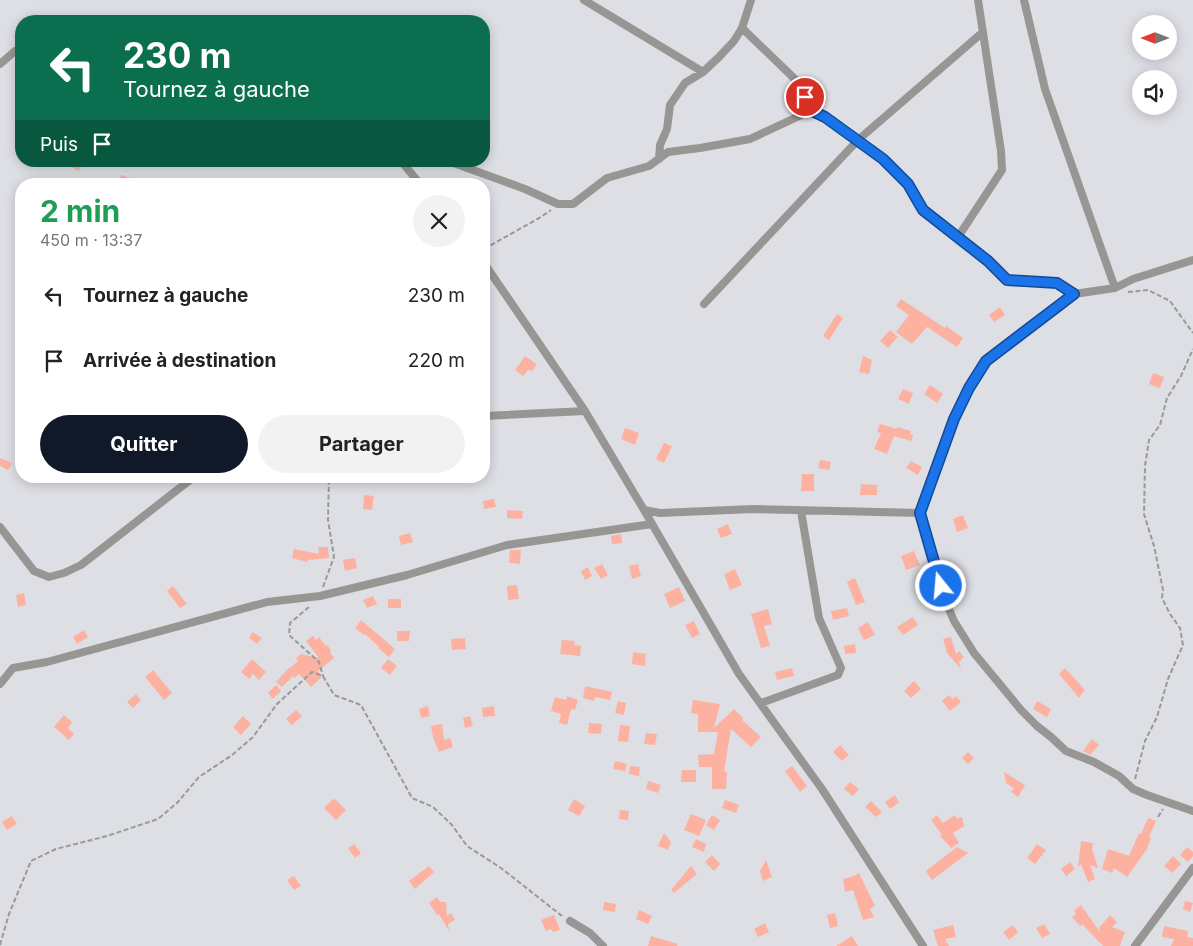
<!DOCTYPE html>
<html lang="fr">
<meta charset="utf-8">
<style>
body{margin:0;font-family:Inter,sans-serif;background:#f2f2f2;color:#222;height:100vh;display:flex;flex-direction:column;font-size:19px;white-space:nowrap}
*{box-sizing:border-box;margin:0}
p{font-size:16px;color:#767676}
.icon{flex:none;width:28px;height:28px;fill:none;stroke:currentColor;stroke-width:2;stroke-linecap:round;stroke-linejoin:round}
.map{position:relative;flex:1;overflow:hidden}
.details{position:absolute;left:15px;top:178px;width:475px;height:305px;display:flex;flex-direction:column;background:#fff;border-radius:20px;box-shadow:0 2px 12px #0003}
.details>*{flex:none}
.top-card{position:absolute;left:15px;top:15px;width:475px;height:152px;border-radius:20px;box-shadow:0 2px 12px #0003;background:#0b6e4f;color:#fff;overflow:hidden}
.needle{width:32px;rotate:270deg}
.tools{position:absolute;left:1132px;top:15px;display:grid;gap:10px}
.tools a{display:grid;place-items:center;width:45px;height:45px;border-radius:50%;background:#fff;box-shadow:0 2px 12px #0003;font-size:25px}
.pin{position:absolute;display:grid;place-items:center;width:42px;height:42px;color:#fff;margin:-21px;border:2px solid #fff;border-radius:50%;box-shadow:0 1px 5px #0007}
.me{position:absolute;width:55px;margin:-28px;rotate:343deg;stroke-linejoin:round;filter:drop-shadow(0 0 4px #0008)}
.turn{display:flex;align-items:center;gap:18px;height:105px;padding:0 25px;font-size:22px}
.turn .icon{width:65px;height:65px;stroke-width:2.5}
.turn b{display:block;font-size:35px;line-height:42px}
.then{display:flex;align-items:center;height:48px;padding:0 25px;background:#0003;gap:10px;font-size:19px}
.round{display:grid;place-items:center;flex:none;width:52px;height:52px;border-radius:26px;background:#f2f2f2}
.headline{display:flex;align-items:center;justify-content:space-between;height:85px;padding:0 25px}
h1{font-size:30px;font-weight:700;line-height:38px;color:#1e9e55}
.primary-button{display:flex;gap:10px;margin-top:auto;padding:10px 25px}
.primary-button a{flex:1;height:58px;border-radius:30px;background:#111827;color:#fff;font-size:20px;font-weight:700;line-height:58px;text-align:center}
.primary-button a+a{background:#f2f2f2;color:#222}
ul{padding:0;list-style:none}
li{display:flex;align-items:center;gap:15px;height:65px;padding:0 25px}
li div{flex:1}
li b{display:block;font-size:19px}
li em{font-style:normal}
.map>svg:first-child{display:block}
.building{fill:#fdb1a1}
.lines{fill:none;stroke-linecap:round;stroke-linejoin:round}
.path{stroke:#98999d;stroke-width:2;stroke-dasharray:5 2.5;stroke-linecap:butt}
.minor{stroke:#989694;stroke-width:8}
.route-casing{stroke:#114b97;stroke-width:12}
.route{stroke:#1a73e8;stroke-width:9}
</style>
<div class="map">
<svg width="1193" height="946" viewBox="0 0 1193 946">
<rect width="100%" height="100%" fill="#dedfe5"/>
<path class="building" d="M76,161H86L78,171L72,167Z
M121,175L143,182V184H118Z
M901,299L945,328L946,326L963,338L957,347L927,327L912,344L896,332L909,315L896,306Z
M1000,307L1005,315L994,322L989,315Z
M837,314L843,318L829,340L823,336Z
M890,330L898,337L888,348L880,341Z
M525,356L537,364L532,371L528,370L523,376L515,370Z
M863,356L872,360L869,374L859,372Z
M1153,373L1164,377L1160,388L1149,384Z
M930,385L943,394L937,403L924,394Z
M903,389L913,393L909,404L898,399Z
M880,424L897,429V427L911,431L910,434L913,435L912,441L894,436L887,454L874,449L881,433L877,432Z
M625,428L639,433L635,445L621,439Z
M664,443L672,446L664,463L656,459Z
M0,458L12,463L8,470L0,466Z
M820,460L831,462L829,470L818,468Z
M911,461L922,467L918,475L906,468Z
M802,474H814V491H801Z
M861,484L877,485V495H860Z
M364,495L374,496L372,510L363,509Z
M494,499L496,507L484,509L483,501Z
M507,510L523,511L522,519L507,518Z
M963,515L968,528L957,532L953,519Z
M728,524L732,534L721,538L717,529Z
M410,533L413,542L401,545L399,536Z
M621,534L622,543L612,544L611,536Z
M318,547H328L329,558L308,560L307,562L292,558L294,549L319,554Z
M510,550H521L520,564L509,563Z
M914,551L920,565L906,570L901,556Z
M355,558L357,568L345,571L343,560Z
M602,564L608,575L601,579L594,568Z
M638,564L641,576L632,579L629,566Z
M588,567L592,576L585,580L581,571Z
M735,569L742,585L730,590L724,574Z
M855,578L865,602L856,605L847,582Z
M517,585L519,599L508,600L507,586Z
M173,586L187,604L180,608L167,591Z
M679,587L685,601L670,608L664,594Z
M24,593L26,605L18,607L16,595Z
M373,596L377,604L367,608L363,600Z
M388,599H401V608H388Z
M847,608L849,616L833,620L831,611Z
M768,609L772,624L764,626L770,646L761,648L751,614Z
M913,617L918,625L903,635L897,627Z
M361,620L395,649L389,657L378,648L379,647L365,634L364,635L355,628Z
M694,621L700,634L692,638L685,625Z
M868,622L875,635L864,640L858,628Z
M84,630L88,637L77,644L73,637Z
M397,631H410L409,641H397Z
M253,632L262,638L257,644L249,638Z
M313,636L316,640L319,637L326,646L327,645L331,650L330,653L334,658L318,671L322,677L311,687L299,674L294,678L293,676L282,687L276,682L287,670L298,661L296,658L301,654L319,658L306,641Z
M951,637L956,654L959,651L964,657L959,662L961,669L947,653L943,639Z
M465,638L466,649L452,650L451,639Z
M562,640L575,641L574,645L581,646L580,656L560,654Z
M855,644L856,653L845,654L844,646Z
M633,652L646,654L645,666L632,664Z
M252,659L266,672L259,680L253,674L249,679L241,672Z
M388,659L397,666L390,675L381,668Z
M792,668L794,676L777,680L775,672Z
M1065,668L1085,690L1079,698L1059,674Z
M153,670L172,693L164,700L145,677Z
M914,681L921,689L911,698L904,691Z
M276,685L281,691L273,699L268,693Z
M585,686L612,692L610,700L595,697L594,701L583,698Z
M136,694L141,700L133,708L127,702Z
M949,695L953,699L956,696L961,702L950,711L942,701Z
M567,696L578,700L575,710L571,709L567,725L559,723L561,714L551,711L555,697L566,700Z
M693,700L720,704L714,728L734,709L743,718L742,720L761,737L751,747L731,729L724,771L727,772L726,789H712V767H699L698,755L714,754L718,732H698V714L691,713Z
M618,701L626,703L624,715L615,713Z
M1037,701L1051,709L1047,717L1033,709Z
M428,706L430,716L421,718L419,709Z
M494,706L495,716L483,717L482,708Z
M296,710L302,716L292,725L286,719Z
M64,715L72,722L68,728L74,734L69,740L54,727Z
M243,716L251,724L241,735L233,727Z
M470,716L473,726L465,728L463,718Z
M589,723L602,724L601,734L588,733Z
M442,724L444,740L450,738L453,747L439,752L433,737L431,726Z
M620,725L630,726L628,742L618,741Z
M646,733L657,734L655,745L644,744Z
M1092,739L1099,745L1090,755L1083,751Z
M840,745L849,755L842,761L833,752Z
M968,752L974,758L968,764L962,758Z
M615,761L627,764L625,771L613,769Z
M630,766L640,767L639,776L629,774Z
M792,766L807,786L800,792L785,771Z
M682,770H696V782H681Z
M1004,772L1025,785L1018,797L1011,792L1014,788L1006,783Z
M648,781L661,785L658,793L646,789Z
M850,782L859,789L853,796L844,789Z
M895,795L899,802L890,809L885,802Z
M333,799L336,800L346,810L336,820L324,808Z
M574,799L585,806L579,816L568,810Z
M725,800L739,805L736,813L722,808Z
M871,801L882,812L876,817L865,807Z
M620,810L629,811L628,820L619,819Z
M691,814L706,820L699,836L684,830Z
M712,815L720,820L714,830L706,825Z
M937,815L943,823L955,815L957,818L962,817L964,826L953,833L959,843L951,848L940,836L942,835L931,820Z
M12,816L17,824L7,830L2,822Z
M1148,818L1156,821L1149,837L1151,838L1147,849L1127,877L1114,868L1112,873L1102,869L1108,849L1129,856L1139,833L1141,834Z
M664,833L671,842L668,850L658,846Z
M696,839L706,844L704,852L692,847Z
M1081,841L1093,843L1092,849L1098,868L1090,865L1095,879L1088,882L1081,864L1078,867Z
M354,844L361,853L355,858L348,848Z
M1037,844L1046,850L1035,864L1027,858Z
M957,847L968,853L932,880L926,871Z
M1187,847L1193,852V856L1188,862L1180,855Z
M712,855L720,864L714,871L705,862Z
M1173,856L1181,864L1172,873L1164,866Z
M766,860L772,877L763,881L760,871Z
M1070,862L1075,869L1066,876L1061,869Z
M429,866L434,872L415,889L409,881Z
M691,866L697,874L674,893L671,890Z
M859,873L875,906L870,909L874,917L863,920L853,890L845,892L843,879L854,876Z
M294,876L301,886L294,890L287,880Z
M437,897L440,902H446L447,916L451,913L455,920L448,924L449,931L439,914L437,915L429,903Z
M1185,901L1193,903L1190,912L1183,909Z
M604,902L616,904L615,912L603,910Z
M1081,905L1100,932L1099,928L1110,915L1117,922L1112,927L1125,932L1120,946H1103L1082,924L1080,926L1072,917L1076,914L1074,911Z
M639,910L652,916L648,924L636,919Z
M835,913L838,926L830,928L827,915Z
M554,915L560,930L553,932L551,929L546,931L541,920Z
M765,923L769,932L758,937L754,929Z
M1044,924L1050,934L1042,938L1036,928Z
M953,925L956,937L945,939L949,946H938L933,930Z
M1013,925L1018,932L1009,940L1003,932Z
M1164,926L1188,931L1187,937L1193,938V946H1171L1174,939L1162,937Z
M651,936L678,944L677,946H648Z
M852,936L858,946H836Z"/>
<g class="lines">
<path class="path" d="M484,249L541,217L551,210
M1128,292L1148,290L1170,301L1193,333
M323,587L334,557L328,520L329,476
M309,607L290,623L289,635L319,662L323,676
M1135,779L1145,741L1157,717L1168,679L1183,645L1180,628L1170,614L1162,598L1163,590L1154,546L1144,514L1145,466L1149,440L1160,425L1167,398L1181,376L1193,349
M1158,817L1163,809
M0,945L9,914L31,861L56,849L107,836L158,819L177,803L199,777L232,755L253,737L277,704L312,672L323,676L334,695L361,705L412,798L433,807L452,825L467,846L501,868L562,916"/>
<path class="minor" d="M584,0L703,72
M751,0L742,28L799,83L810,111
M1024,0L1045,89L1115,288
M0,64L15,51L21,53
M659,159L660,145L667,129L670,105L685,83L703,72L719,57L734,41L742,28
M401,161L420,184
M448,161L525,189L558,204H573L607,178L649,166L668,152L700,148L750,139L810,111L825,117L883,159L908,184L923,210L988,261L1007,280L1057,283L1074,294
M958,237L1002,170L1001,151L978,0
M1193,260L1133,279L1115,288L1074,294L986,361L969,388L954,419L920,513L946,602L954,621L974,653L1021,710L1037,726L1051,737L1066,751L1094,762L1119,776L1133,789L1147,795L1193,811
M484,263L585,411L644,510L660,513L753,509L920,513
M704,304L858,140L983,32
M484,416L585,411
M644,510L739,674L822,789L923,946
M0,527L34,571L49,577L64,573L81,565L195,476
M0,684L13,668L47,662L267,602L320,596L407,575L507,545L652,524
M761,703L838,675L841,668L819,618L801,511
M570,921L590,933L603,946
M1135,946L1193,868"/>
</g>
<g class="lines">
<defs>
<path id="route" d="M805,97L810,110L825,117L883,159L908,184L923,210L988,261L1007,280L1057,283L1074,294L986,361L969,388L954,419L920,513L941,586"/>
</defs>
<use href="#route" class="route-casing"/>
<use href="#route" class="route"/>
</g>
</svg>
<div class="tools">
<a><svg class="needle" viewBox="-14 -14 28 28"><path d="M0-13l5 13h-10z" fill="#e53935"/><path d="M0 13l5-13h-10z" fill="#767676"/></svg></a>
<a><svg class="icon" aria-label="sound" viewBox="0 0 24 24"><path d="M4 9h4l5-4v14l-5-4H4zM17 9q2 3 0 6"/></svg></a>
</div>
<div class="pin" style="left:805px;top:97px;background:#d93025"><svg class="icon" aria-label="arrive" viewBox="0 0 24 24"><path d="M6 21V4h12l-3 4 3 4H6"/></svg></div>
<svg class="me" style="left:941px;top:586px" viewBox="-20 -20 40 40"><circle r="17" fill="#1a73e8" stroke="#fff" stroke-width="3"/><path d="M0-11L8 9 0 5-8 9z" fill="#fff"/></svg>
<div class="top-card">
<div class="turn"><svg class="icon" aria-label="left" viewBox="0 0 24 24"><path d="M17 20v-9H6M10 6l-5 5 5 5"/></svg><div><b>230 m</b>Tournez à gauche</div></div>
<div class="then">Puis<svg class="icon" aria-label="arrive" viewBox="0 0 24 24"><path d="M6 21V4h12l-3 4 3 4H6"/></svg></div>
</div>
<section class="details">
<div class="headline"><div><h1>2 min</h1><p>450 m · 13:37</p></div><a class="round"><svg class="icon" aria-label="close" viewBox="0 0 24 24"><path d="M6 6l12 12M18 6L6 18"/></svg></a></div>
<ul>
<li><svg class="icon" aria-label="left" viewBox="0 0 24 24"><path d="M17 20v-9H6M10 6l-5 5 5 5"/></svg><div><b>Tournez à gauche</b></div><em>230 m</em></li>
<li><svg class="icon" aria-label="arrive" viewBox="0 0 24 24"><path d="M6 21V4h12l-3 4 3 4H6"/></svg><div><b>Arrivée à destination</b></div><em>220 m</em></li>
</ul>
<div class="primary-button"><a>Quitter</a><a>Partager</a></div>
</section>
</div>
